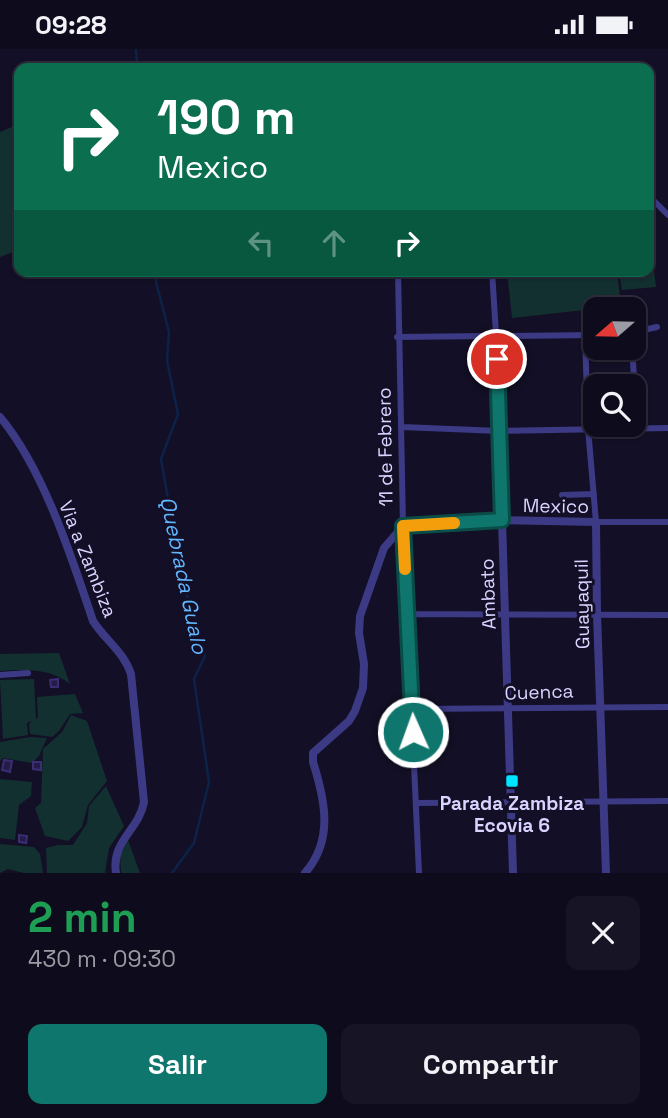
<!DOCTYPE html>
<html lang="es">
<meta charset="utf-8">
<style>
body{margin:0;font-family:"Space Grotesk",sans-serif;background:#171425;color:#f1f3f6;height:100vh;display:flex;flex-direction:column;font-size:26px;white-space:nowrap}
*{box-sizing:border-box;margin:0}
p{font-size:23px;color:#9b9ba3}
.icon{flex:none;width:38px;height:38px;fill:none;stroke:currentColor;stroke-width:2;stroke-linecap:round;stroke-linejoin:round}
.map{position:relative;height:824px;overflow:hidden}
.side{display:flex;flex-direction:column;background:#0e0b1c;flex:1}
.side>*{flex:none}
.hud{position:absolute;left:14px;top:14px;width:640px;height:214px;border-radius:14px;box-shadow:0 2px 5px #0004,0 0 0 2px #2e2b3b;background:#0b6e4f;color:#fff;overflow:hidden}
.needle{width:46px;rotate:250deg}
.tools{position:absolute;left:583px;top:248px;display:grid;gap:14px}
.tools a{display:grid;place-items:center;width:63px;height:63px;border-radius:14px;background:#0e0b1c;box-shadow:0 2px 5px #0004,0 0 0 2px #2e2b3b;font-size:35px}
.pin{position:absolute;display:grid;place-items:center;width:60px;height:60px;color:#fff;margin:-30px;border:4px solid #fff;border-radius:50%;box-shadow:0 2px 7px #0007}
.me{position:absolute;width:77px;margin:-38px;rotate:358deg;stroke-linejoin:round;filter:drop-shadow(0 0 5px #0008)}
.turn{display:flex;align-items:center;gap:24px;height:147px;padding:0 28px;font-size:32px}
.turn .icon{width:91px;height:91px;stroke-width:2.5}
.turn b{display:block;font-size:49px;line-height:60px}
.lanes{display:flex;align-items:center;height:66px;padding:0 28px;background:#0003;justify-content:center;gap:35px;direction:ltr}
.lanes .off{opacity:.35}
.round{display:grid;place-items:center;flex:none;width:74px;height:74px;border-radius:14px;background:#171425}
.overview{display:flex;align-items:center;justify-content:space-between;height:119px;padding:0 28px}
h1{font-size:42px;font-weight:800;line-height:52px;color:#1e9e55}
.button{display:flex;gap:14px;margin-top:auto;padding:14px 28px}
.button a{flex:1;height:80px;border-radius:14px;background:#0f766e;color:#fff;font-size:28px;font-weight:800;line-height:80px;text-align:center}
.button a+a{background:#171425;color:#f1f3f6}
.status{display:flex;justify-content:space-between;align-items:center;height:49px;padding:0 35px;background:#0e0b1c;direction:ltr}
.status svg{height:19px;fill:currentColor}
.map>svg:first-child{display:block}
.green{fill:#12302f}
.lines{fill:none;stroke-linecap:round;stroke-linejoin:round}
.stream{stroke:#0c2248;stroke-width:2.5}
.building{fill:#241b47;stroke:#3b2d73;stroke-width:2}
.minor{stroke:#3d3a85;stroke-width:6}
.tertiary{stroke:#3d3a85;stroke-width:8}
.route-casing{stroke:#0a4d48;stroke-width:18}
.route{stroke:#0f766e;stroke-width:12}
.slow{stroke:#f59e0b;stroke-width:12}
.poi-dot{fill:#00e5ff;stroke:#130f26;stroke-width:2.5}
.labels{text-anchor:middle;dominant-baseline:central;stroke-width:6;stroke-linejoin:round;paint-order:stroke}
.street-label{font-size:19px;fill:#d9d4ff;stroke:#130f26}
.poi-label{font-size:19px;font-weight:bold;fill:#d9d4ff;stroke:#130f26}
.water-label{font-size:21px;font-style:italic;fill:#62b6ff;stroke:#130f26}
</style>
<div class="status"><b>09:28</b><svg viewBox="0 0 49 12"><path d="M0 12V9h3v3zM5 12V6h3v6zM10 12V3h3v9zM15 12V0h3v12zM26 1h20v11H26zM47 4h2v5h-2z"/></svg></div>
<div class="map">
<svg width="668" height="824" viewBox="0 0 668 824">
<rect width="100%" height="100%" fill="#130f26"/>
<path class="green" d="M19,75V201L0,208V83Z
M649,204H652L656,238L622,241L619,222H649Z
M507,222H617L621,257L512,269Z
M59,604L70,635C51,619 23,620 0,622V605Z
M34,630L36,670L38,668L37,648L75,645L83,664L70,665L59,682L52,688L30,685L29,675L32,672L27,674L28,686L3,690L0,631Z
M71,666L87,672L107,732L88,756L82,778L68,792L45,787L35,759L41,754L43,700L62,683Z
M30,688L47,689L39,707L32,714L3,709L0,712V693Z
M0,730L32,733L31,747L19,756L15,791L0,789Z
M106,737L124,777L109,799L105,824H47L46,799L58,796H73L87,774L89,757Z
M128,791L140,824H121L120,806Z
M0,795L34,798L40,805L43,824H24L8,820L0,824Z"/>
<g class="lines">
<path class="stream" d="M136,0L137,19
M158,222L156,233L169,283L167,312L178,365L161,410L182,529L205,607L194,630L209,733L194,794L172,824"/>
</g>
<path class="building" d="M58,630V638H51L50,631Z
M4,711L12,712L10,723L2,721Z
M33,713H41V721L33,720Z
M19,786L27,787L26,794L19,793Z"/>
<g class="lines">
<path class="minor" d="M649,147L668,166
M398,222L403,477L419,824
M492,222L496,285L502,471
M634,283L657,278
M585,286L588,379L596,473H668
M397,288L595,286
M632,299L635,343
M402,378L499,382L668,379
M562,446L594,445
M408,565L668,566
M0,626L28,624
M412,660L668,658
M416,754L668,752"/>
<path class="tertiary" d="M0,368C43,419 72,509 93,572C105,591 124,603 131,625L144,753C139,781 111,792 116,824
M502,471L513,824
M305,824C334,791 325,751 313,713V704L349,672L355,662L363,639L364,615L359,584L360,567L384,499L403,477L502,471L596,473L597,565L606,824"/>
</g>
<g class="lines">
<defs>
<path id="route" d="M413,683L403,477L502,471L497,310"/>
</defs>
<use href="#route" class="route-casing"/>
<use href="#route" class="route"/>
<path class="slow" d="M405,520L403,477L454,474"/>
</g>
<rect class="poi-dot" x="505" y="725" width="14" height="14" rx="3.5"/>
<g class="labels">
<g class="street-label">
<text transform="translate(385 398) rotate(-91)">11 de Febrero</text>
<text transform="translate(556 457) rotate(1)">Mexico</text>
<text transform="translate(88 510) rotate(68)">Via a Zambiza</text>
<text transform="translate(488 545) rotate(-92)">Ambato</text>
<text transform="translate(582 555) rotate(-91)">Guayaquil</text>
<text transform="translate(539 643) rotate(-2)">Cuenca</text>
</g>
<g class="poi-label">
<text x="512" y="754">Parada Zambiza<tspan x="512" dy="22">Ecovia 6</tspan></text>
</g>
<g class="water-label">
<text transform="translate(184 526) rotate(78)">Quebrada Gualo</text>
</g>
</g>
</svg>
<div class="tools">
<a><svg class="needle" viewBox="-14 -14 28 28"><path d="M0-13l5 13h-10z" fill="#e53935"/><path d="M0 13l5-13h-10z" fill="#9b9ba3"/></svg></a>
<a><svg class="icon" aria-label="search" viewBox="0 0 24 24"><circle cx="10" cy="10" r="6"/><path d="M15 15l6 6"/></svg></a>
</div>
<div class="pin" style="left:497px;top:310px;background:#d93025"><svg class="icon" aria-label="arrive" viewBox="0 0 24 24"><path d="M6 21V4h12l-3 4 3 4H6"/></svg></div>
<svg class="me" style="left:413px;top:683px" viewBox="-20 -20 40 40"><circle r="17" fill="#0f766e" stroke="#fff" stroke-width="3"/><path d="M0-11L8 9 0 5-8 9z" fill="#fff"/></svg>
<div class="hud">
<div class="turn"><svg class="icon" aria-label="right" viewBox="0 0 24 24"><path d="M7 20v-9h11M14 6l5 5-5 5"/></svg><div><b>190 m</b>Mexico</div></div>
<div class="lanes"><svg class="icon off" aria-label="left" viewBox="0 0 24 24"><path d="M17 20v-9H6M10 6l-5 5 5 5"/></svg><svg class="icon off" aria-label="ahead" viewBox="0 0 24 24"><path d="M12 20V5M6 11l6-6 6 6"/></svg><svg class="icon" aria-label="right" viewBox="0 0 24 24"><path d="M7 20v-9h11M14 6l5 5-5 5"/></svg></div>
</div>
</div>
<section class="side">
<div class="overview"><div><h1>2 min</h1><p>430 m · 09:30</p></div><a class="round"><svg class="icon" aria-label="close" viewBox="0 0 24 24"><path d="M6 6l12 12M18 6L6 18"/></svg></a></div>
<div class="button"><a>Salir</a><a>Compartir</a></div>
</section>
